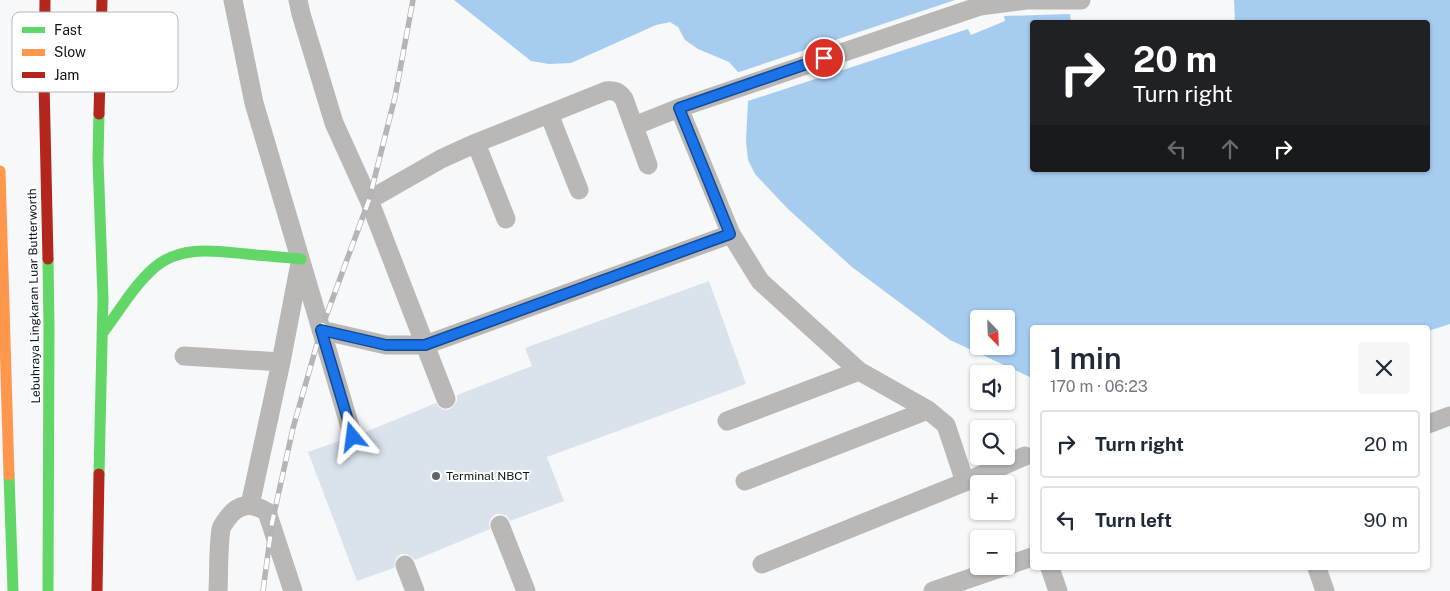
<!DOCTYPE html>
<meta charset="utf-8">
<style>
body{margin:0;font-family:"Public Sans",sans-serif;background:#f6f6f7;color:#1f2937;height:100vh;display:flex;flex-direction:column;font-size:19px;white-space:nowrap}
*{box-sizing:border-box;margin:0}
p{font-size:16px;color:#747a83}
.icon{flex:none;width:28px;height:28px;fill:none;stroke:currentColor;stroke-width:2;stroke-linecap:round;stroke-linejoin:round}
.map{position:relative;flex:1;overflow:hidden}
.drawer{position:absolute;left:1030px;top:325px;width:400px;height:245px;display:flex;flex-direction:column;background:#fff;border-radius:5px;box-shadow:0 1px 4px #0004}
.drawer>*{flex:none}
.top-card{position:absolute;left:1030px;top:20px;width:400px;height:152px;border-radius:5px;box-shadow:0 1px 4px #0004;background:#202124;color:#fff;overflow:hidden}
.needle{width:32px;rotate:157deg}
.fabs{position:absolute;left:970px;top:310px;display:grid;gap:10px}
.fabs a{display:grid;place-items:center;width:45px;height:45px;border-radius:5px;background:#fff;box-shadow:0 1px 4px #0004;font-size:25px}
.pin{position:absolute;display:grid;place-items:center;width:42px;height:42px;color:#fff;margin:-21px;border:2px solid #fff;border-radius:50%;box-shadow:0 1px 5px #0007}
.me{position:absolute;width:55px;margin:-28px;rotate:344deg;stroke-linejoin:round;filter:drop-shadow(0 0 4px #0008)}
.turn{display:flex;align-items:center;gap:18px;height:105px;padding:0 20px;font-size:22px}
.turn .icon{width:65px;height:65px;stroke-width:2.5}
.turn b{display:block;font-size:35px;line-height:42px}
.lanes{display:flex;align-items:center;height:48px;padding:0 20px;background:#0003;justify-content:center;gap:25px;direction:ltr}
.lanes .off{opacity:.35}
.round{display:grid;place-items:center;flex:none;width:52px;height:52px;border-radius:5px;background:#f6f6f7}
.overview{display:flex;align-items:center;justify-content:space-between;height:85px;padding:0 20px}
h1{font-size:30px;font-weight:600;line-height:38px}
ul{padding:0;list-style:none}
li{display:flex;align-items:center;gap:15px;height:68px;margin:0 10px 8px;padding:0 10px;border:2px solid #e0e1e3;border-radius:5px}
li div{flex:1}
li b{display:block;font-size:19px}
li em{font-style:normal}
.map>svg:first-child{display:block}
.water{fill:#a6ccf0;fill-rule:evenodd}
.pier{fill:#f6f8fa}
.building{fill:#dae3ec}
.lines{fill:none;stroke-linecap:round;stroke-linejoin:round}
.lane{stroke:#bab7b7;stroke-width:19}
.fast{stroke:#63d668;stroke-width:11}
.slow{stroke:#ff974d;stroke-width:11}
.jam{stroke:#b3261e;stroke-width:11}
.rail-casing{stroke:#b5b4b6;stroke-width:5.5}
.rail{stroke:#fff;stroke-width:4;stroke-dasharray:11;stroke-linecap:butt}
.route-casing{stroke:#114b97;stroke-width:12}
.route{stroke:#1a73e8;stroke-width:9}
.poi-dot{fill:#5f6368;stroke:#fff;stroke-width:2}
.labels{text-anchor:middle;dominant-baseline:central;stroke-width:4;stroke-linejoin:round;paint-order:stroke}
.street-label{font-size:12px;fill:#0d131a;stroke:#fff}
.poi-label{font-size:12px;fill:#0d131a;stroke:#fff;text-anchor:start}
.key{fill:#fff;stroke:#b6b8ba;stroke-width:1}
.key-label{font-size:14px;fill:#0d131a}
</style>
<div class="map">
<svg width="1450" height="591" viewBox="0 0 1450 591">
<rect width="100%" height="100%" fill="#f6f8fa"/>
<path class="water" d="M454,0H1450V324L1428,331V328H1032V378L950,340L852,267L788,209L755,174L748,160L746,141L748,101L738,72L729,62L698,49L685,40L678,27L670,22L656,25L571,63L549,64L531,61ZM1032,22H1428V170H1032ZM979,319H1006V346H979Z"/>
<path class="pier" d="M955,0H1234L1235,22H1071L1070,14L1004,16L1005,21L971,35L968,29L745,102L742,86L736,73Z"/>
<path class="building" d="M709,281L746,384L547,457L564,501L510,521L507,516L501,514H496L491,518L489,524L490,529L415,560L407,554H401L396,558L394,568L357,581L308,452L342,440L345,445L350,448H357L361,445L364,440L363,433L436,403L439,407L444,410L450,409L454,406L457,401V395L532,366L525,348Z"/>
<g class="lines">
<path class="lane" d="M233,0L254,103L353,437
M298,0L301,14L334,123L369,200L446,399
M549,114L579,190
M634,126L679,108
M476,143L506,219
M369,200L441,159L476,143L606,91C615,90 619,92 624,99L648,165
M321,330L386,345H425L731,234
M184,356L281,362
M727,421L859,371
M1428,424L1450,416
M745,481L928,410
M965,482L946,425L928,410L859,371L760,281L731,234L679,108L980,6L1027,0H1081
M250,505L281,362L300,263
M500,525L526,591
M762,564L965,482L1025,456
M405,565L415,591
M1006,566L1032,557
M1050,568L1058,591
M1317,568L1325,591
M218,591C219,571 218,549 221,529C222,525 225,522 227,519C238,503 252,502 267,512L293,591
M933,591L1006,566"/>
<path class="fast" d="M99,114L98,160L103,298L99,474
M48,259L49,328L48,591
M102,334C119,312 133,286 155,267C181,245 215,251 247,254C265,256 283,257 301,259
M9,475L13,591"/>
<path class="slow" d="M0,171L9,475"/>
<path class="jam" d="M45,0L44,82L48,259
M99,114L102,0
M97,591L99,474"/>
<defs>
<path id="rail" d="M263,591L272,523L293,428L321,330L369,200L395,97L413,0"/>
</defs>
<use href="#rail" class="rail-casing"/>
<use href="#rail" class="rail"/>
</g>
<g class="lines">
<defs>
<path id="route" d="M353,437L321,330L386,345H425L730,234L679,108L824,58"/>
</defs>
<use href="#route" class="route-casing"/>
<use href="#route" class="route"/>
</g>
<circle class="poi-dot" cx="436" cy="476" r="5"/>
<g class="labels">
<g class="street-label">
<text transform="translate(34 296) rotate(-91)">Lebuhraya Lingkaran Luar Butterworth</text>
</g>
<g class="poi-label">
<text x="446" y="476">Terminal NBCT</text>
</g>
</g>
<rect x="12" y="12" width="166" height="80" rx="8" class="key"/>
<rect x="22" y="27" width="23" height="6" fill="#63d668"/>
<rect x="22" y="49" width="23" height="7" fill="#ff974d"/>
<rect x="22" y="72" width="23" height="6" fill="#b3261e"/>
<g class="key-label">
<text x="54" y="35">Fast</text>
<text x="54" y="57">Slow</text>
<text x="54" y="80">Jam</text>
</g>
</svg>
<div class="fabs">
<a><svg class="needle" viewBox="-14 -14 28 28"><path d="M0-13l5 13h-10z" fill="#e53935"/><path d="M0 13l5-13h-10z" fill="#747a83"/></svg></a>
<a><svg class="icon" aria-label="sound" viewBox="0 0 24 24"><path d="M4 9h4l5-4v14l-5-4H4zM17 9q2 3 0 6"/></svg></a>
<a><svg class="icon" aria-label="search" viewBox="0 0 24 24"><circle cx="10" cy="10" r="6"/><path d="M15 15l6 6"/></svg></a>
<a>+</a>
<a>−</a>
</div>
<div class="pin" style="left:824px;top:58px;background:#d93025"><svg class="icon" aria-label="arrive" viewBox="0 0 24 24"><path d="M6 21V4h12l-3 4 3 4H6"/></svg></div>
<svg class="me" style="left:353px;top:437px" viewBox="-20 -20 40 40"><path d="M0-17L14 15 0 8-14 15z" fill="#1a73e8" stroke="#fff" stroke-width="4"/></svg>
<div class="top-card">
<div class="turn"><svg class="icon" aria-label="right" viewBox="0 0 24 24"><path d="M7 20v-9h11M14 6l5 5-5 5"/></svg><div><b>20 m</b>Turn right</div></div>
<div class="lanes"><svg class="icon off" aria-label="left" viewBox="0 0 24 24"><path d="M17 20v-9H6M10 6l-5 5 5 5"/></svg><svg class="icon off" aria-label="ahead" viewBox="0 0 24 24"><path d="M12 20V5M6 11l6-6 6 6"/></svg><svg class="icon" aria-label="right" viewBox="0 0 24 24"><path d="M7 20v-9h11M14 6l5 5-5 5"/></svg></div>
</div>
<section class="drawer">
<div class="overview"><div><h1>1 min</h1><p>170 m · 06:23</p></div><a class="round"><svg class="icon" aria-label="close" viewBox="0 0 24 24"><path d="M6 6l12 12M18 6L6 18"/></svg></a></div>
<ul>
<li><svg class="icon" aria-label="right" viewBox="0 0 24 24"><path d="M7 20v-9h11M14 6l5 5-5 5"/></svg><div><b>Turn right</b></div><em>20 m</em></li>
<li><svg class="icon" aria-label="left" viewBox="0 0 24 24"><path d="M17 20v-9H6M10 6l-5 5 5 5"/></svg><div><b>Turn left</b></div><em>90 m</em></li>
</ul>
</section>
</div>
